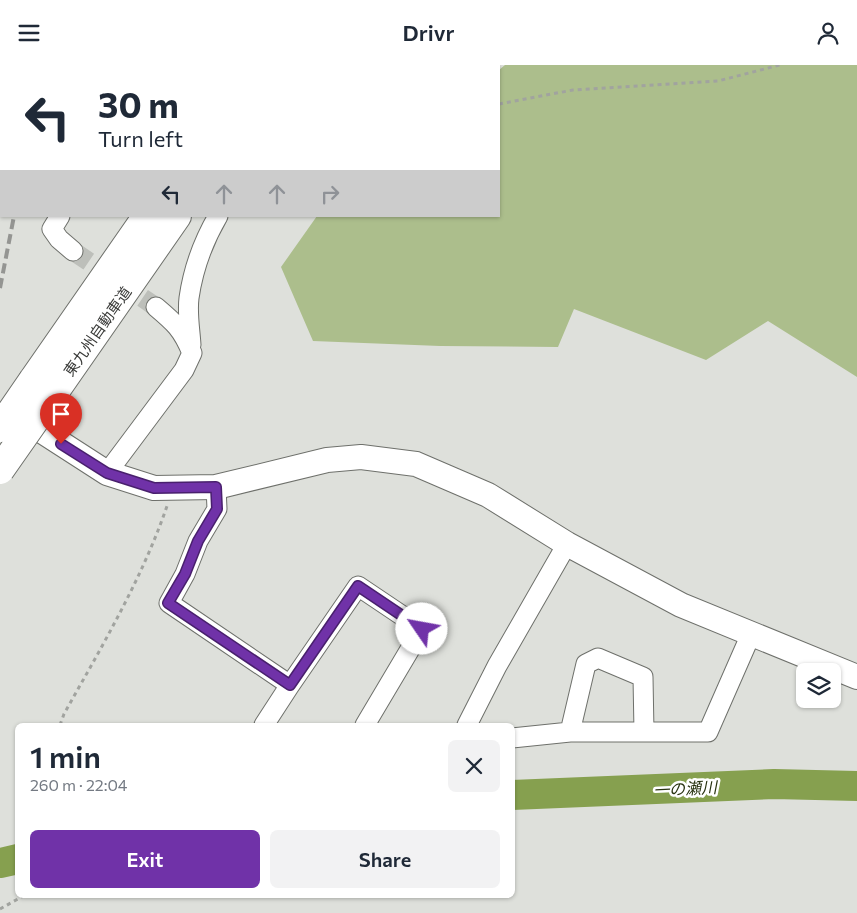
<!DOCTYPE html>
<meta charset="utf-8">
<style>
body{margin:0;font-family:Commissioner,"Noto Sans JP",sans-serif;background:#f2f2f3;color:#1f2937;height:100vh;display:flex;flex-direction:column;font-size:19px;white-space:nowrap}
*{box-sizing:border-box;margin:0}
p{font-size:16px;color:#747a83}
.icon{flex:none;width:28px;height:28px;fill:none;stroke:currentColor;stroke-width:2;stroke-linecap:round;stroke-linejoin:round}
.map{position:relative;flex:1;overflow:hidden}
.sheet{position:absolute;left:15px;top:658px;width:500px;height:175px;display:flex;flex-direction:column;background:#fff;border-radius:8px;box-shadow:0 1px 4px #0004}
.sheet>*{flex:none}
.top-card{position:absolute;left:0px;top:0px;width:500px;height:152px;box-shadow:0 1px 4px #0004;background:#fff;color:#1f2937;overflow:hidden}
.buttons{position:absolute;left:796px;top:598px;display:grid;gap:10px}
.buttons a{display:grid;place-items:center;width:45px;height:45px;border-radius:8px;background:#fff;box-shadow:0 1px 4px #0004;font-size:25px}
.pin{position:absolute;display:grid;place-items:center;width:42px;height:42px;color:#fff;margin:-51px -21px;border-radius:50% 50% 50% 0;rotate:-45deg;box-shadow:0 0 5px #0007}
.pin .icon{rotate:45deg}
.me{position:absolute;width:55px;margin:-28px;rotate:303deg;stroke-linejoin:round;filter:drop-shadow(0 0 4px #0008)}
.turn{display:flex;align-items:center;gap:18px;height:105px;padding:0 15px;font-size:22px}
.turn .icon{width:65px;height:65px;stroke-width:2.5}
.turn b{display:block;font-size:35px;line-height:42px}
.lanes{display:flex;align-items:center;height:48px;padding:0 15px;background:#0003;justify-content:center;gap:25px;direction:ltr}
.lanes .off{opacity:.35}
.round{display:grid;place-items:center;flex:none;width:52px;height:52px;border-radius:8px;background:#f2f2f3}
.overview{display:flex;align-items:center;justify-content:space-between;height:85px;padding:0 15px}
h1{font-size:30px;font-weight:600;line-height:38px}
.button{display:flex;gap:10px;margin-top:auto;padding:10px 15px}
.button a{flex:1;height:58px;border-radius:8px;background:#7032a8;color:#fff;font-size:20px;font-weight:600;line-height:58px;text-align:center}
.button a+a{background:#f2f2f3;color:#1f2937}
header{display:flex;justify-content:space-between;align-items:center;height:65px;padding:0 15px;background:#fff;font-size:22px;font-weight:600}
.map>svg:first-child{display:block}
.green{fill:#acbe8c}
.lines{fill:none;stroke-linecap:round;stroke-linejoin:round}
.river{stroke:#86a04f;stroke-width:30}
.minor-tunnel{stroke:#bdbfba;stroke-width:19;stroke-dasharray:19 9;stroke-linecap:butt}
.minor-casing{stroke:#6e706b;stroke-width:21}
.tertiary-casing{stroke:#6e706b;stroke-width:26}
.motorway-casing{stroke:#6e706b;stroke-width:30}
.path{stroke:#a1a39f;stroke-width:3;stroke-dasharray:4 4;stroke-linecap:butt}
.minor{stroke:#fff;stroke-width:19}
.tertiary{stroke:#fff;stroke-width:24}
.motorway{stroke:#fff;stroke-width:28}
.rail{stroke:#949592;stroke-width:4;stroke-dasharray:10 5;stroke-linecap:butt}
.motorway-bridge-casing{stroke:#6e706b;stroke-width:30;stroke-linecap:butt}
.motorway-bridge{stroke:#fff;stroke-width:28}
.route-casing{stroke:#49206d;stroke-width:12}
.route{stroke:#7032a8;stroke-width:9}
.labels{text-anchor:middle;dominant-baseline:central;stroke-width:5;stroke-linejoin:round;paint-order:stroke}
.street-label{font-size:15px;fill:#393a38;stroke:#fff}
.water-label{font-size:16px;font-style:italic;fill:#283210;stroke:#fff}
</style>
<header><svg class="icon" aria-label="menu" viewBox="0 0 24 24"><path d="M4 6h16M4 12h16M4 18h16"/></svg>Drivr<svg class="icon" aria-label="person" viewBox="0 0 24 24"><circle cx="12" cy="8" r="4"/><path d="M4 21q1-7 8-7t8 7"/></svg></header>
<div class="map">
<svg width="857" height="848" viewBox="0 0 857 848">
<rect width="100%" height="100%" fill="#dee0db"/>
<path class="green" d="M505,0H857V312L768,256L706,295L574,244L558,282L440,281L313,276L281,202L317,151H499V5Z"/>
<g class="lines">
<path class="river" d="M512,730L774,719L857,721
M0,798L18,794"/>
<path class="minor-tunnel" d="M73,186L156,242"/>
<defs>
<path id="minor" d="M163,1L164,0
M318,1L319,0
M60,151L52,164L59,174L73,186
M191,280C190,264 187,248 189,233C193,205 204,175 218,151
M107,408L184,305L192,288C182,264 175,258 156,242
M216,422L217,444L198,476L185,509L169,538L290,620
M264,660L290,620L358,521L422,564L365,660
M467,660L497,601L567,479
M570,667L586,599L598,593L643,612L644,667
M512,673L570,667H708L751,569"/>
<path id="tertiary" d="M17,350L107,408L154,423L216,422L327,395L361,392L416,399L488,430L567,479L681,540L857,612"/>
<path id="motorway" d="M251,1L252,0
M281,1L282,0
M33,315L147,151
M56,325L177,151"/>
</defs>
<use href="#minor" class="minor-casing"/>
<use href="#tertiary" class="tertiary-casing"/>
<use href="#motorway" class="motorway-casing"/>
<path class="path" d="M499,39L573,25L718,16L780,0
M60,660L64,649C102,581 142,514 167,441
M0,844L25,830"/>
<use href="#minor" class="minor"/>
<use href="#tertiary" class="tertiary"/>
<use href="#motorway" class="motorway"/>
<path class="rail" d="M36,1V0
M0,223L14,151"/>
<defs>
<path id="motorway-bridge" d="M0,363L33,315
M0,405L56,325"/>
</defs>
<use href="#motorway-bridge" class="motorway-bridge-casing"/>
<use href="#motorway-bridge" class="motorway-bridge"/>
</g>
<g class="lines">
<defs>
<path id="route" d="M61,379L107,408L154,423L216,422L217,444L198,476L185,509L168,538L290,620L358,521L422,564"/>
</defs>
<use href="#route" class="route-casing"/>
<use href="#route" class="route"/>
</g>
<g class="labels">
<g class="street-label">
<text transform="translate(97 266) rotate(-55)">東九州自動車道</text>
</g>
<g class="water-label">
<text transform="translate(685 723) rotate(-3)">一の瀬川</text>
</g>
</g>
</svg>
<div class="buttons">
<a><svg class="icon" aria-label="layers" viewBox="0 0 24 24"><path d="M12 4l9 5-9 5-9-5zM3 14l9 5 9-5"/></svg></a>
</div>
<div class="pin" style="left:61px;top:379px;background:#d93025"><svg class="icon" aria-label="arrive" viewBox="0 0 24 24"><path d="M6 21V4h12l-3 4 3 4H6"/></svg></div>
<svg class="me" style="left:422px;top:564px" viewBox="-20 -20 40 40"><circle r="19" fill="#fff"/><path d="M0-13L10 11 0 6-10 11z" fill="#7032a8"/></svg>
<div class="top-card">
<div class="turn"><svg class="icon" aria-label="left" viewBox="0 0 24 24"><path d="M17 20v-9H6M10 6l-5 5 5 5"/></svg><div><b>30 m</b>Turn left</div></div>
<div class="lanes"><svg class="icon" aria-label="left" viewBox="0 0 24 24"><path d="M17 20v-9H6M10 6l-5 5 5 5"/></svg><svg class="icon off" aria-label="ahead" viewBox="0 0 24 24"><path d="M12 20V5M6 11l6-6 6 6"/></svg><svg class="icon off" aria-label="ahead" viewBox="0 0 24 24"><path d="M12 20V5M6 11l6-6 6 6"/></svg><svg class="icon off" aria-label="right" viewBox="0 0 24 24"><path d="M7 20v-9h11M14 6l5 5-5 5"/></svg></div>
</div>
<section class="sheet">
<div class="overview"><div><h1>1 min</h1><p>260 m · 22:04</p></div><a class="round"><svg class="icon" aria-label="close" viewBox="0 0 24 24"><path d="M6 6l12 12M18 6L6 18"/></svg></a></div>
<div class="button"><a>Exit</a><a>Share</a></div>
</section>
</div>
